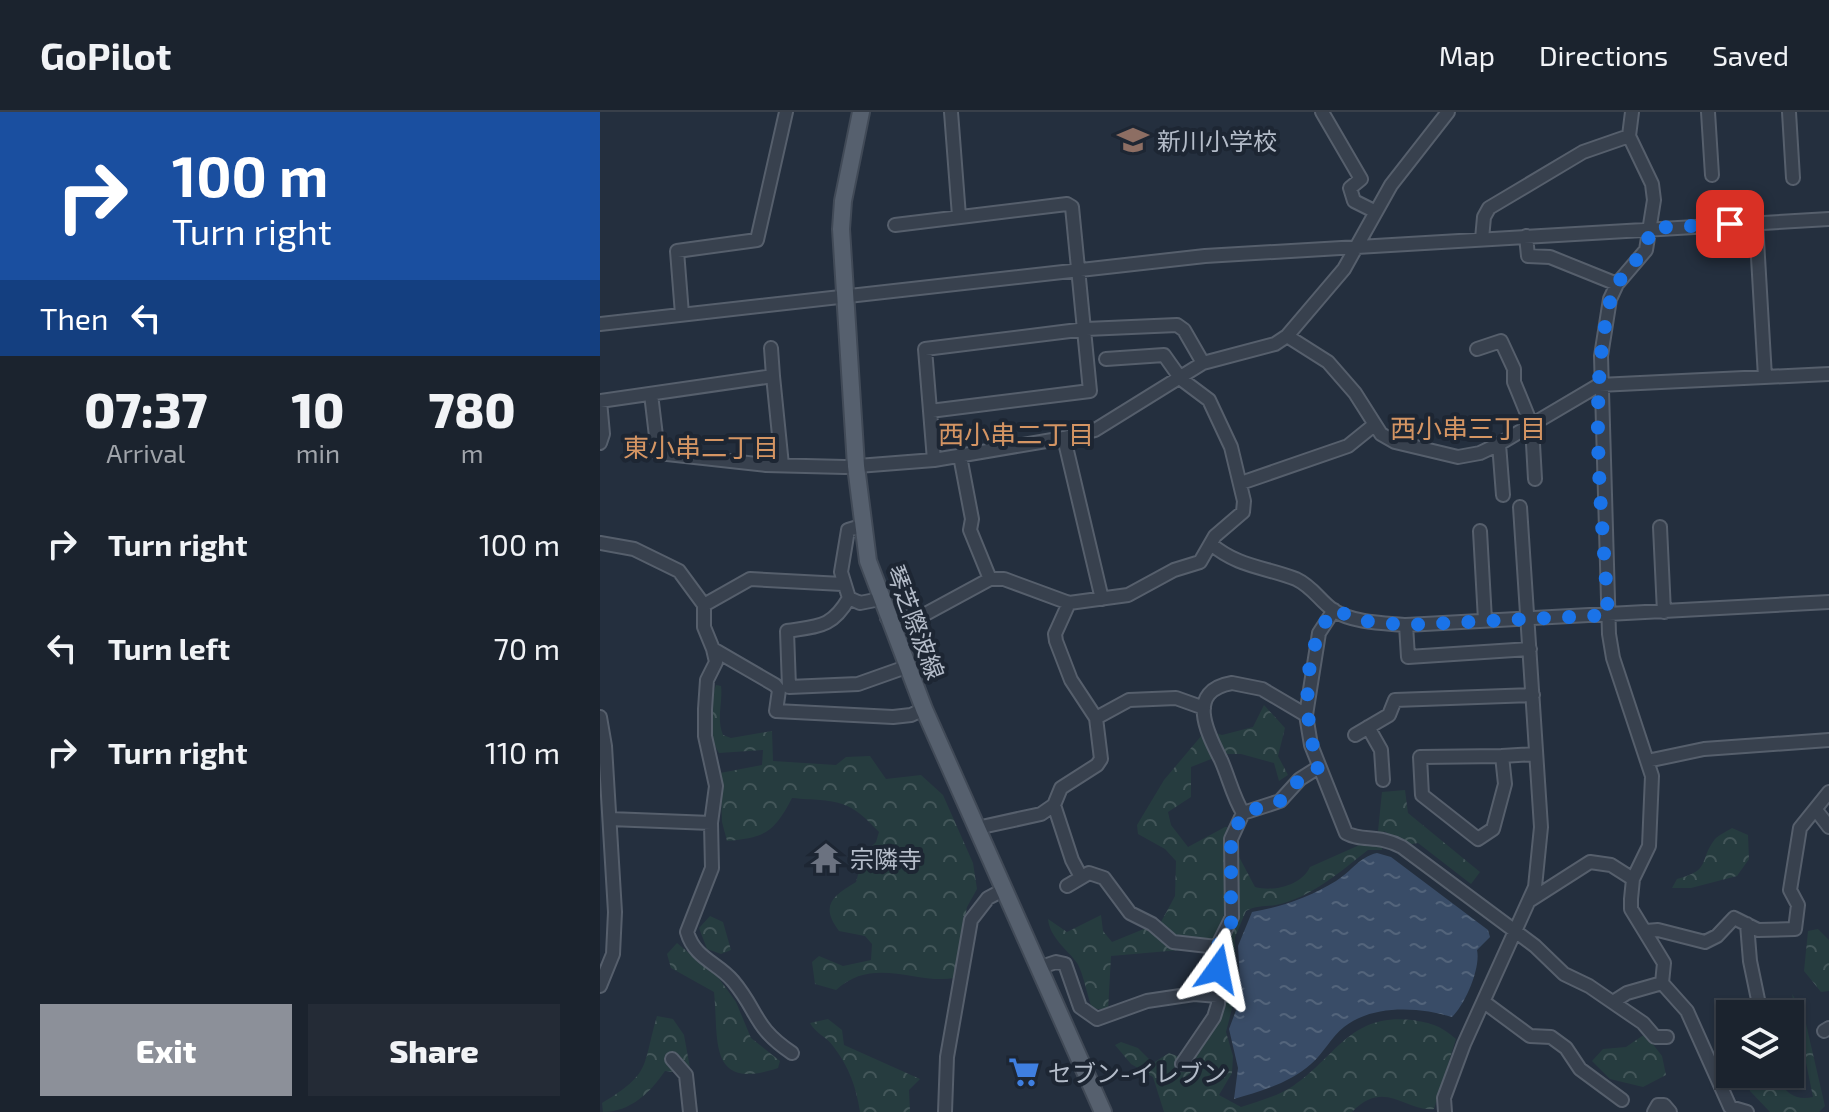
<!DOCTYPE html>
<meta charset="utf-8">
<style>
body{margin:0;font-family:"Exo 2","Noto Sans JP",sans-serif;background:#242b36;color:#f1f3f6;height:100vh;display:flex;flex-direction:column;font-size:30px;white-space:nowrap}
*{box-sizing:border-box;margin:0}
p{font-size:26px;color:#a0a4aa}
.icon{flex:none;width:44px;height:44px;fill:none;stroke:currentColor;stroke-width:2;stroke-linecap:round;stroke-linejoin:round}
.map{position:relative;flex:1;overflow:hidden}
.details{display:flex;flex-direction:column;background:#1b232e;width:600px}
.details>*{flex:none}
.top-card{background:#1a4fa0;color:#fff;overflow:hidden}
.tools{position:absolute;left:1116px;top:888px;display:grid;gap:16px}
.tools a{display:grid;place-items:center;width:88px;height:88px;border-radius:0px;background:#1b232e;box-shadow:0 2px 6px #0004,0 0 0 2px #39404a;font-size:40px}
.pin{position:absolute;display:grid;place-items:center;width:68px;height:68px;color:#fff;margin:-34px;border-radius:16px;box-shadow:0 4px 12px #0006}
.me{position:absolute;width:88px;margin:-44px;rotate:12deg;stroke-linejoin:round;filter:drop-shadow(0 0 6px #0008)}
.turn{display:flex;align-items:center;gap:28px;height:168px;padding:0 40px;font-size:36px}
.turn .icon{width:104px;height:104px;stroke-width:2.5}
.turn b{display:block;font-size:56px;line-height:68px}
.then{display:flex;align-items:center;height:76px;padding:0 40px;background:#0003;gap:16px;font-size:30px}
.eta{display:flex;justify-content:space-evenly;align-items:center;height:136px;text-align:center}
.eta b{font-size:48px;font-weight:800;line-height:56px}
.cta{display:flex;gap:16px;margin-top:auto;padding:16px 40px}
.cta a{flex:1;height:92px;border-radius:0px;background:#8c9099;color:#fff;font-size:32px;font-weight:800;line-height:92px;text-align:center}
.cta a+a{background:#242b36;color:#f1f3f6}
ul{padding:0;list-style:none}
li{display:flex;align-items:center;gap:24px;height:104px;padding:0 40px}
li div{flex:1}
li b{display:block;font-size:30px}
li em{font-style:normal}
header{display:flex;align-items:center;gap:48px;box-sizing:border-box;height:112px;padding:0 40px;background:#1b232e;border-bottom:2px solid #39404a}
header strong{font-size:38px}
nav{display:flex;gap:44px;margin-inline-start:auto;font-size:28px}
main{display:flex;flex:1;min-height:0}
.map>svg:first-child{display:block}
.forest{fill:url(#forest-crowns)}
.water{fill:url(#water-ripples)}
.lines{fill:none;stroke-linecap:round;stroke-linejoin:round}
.minor-casing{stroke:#565f6c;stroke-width:16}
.major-casing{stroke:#414a57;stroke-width:20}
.minor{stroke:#38414e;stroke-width:12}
.major{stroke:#56606e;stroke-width:16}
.route{stroke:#1a73e8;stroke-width:14;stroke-dasharray:0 25.2}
.labels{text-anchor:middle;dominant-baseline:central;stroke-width:8;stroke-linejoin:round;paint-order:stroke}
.poi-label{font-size:24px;fill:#b4bcc9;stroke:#1d2633;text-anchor:start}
.street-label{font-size:24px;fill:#b4bcc9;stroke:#1d2633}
.neighbourhood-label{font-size:26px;fill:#d59563;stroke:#1d2633}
</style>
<header>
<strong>GoPilot</strong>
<nav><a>Map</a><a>Directions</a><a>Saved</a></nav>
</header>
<main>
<section class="details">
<div class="top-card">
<div class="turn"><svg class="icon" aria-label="right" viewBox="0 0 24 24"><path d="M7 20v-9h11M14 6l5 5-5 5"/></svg><div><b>100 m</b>Turn right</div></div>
<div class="then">Then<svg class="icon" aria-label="left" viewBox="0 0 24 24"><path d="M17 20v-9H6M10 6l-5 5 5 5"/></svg></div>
</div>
<div class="eta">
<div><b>07:37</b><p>Arrival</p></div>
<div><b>10</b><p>min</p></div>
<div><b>780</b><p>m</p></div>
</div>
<ul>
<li><svg class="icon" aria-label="right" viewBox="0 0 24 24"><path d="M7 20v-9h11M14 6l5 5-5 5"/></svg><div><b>Turn right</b></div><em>100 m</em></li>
<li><svg class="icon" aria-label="left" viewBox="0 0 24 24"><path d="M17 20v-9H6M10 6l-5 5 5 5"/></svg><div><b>Turn left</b></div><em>70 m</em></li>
<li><svg class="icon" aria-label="right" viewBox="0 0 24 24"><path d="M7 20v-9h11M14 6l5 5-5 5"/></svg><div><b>Turn right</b></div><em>110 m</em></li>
</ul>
<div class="cta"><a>Exit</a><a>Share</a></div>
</section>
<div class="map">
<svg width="1229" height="1000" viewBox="0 0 1229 1000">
<defs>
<pattern id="forest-crowns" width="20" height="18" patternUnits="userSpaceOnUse" patternTransform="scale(2)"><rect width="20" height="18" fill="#263c3f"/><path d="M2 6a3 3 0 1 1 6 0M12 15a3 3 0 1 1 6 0" fill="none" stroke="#435659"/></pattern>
<pattern id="water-ripples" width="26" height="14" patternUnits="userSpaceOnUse" patternTransform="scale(2)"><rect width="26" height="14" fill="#394c67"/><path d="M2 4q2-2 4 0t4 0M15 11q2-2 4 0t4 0" fill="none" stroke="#53647b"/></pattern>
</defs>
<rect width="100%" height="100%" fill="#242f3e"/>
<path class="forest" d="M116,573L121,574C123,592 116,605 123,623L131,626L172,619L173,649L236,653L246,645L270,644L286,667L321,663L343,683L373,751L377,777L367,795L354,866C318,873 273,843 236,878L215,872L212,850L219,844L243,854L271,848L272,832L265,824L239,819C220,794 232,784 256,770L264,742L276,730L279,720C247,685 237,690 192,686C174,721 164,726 127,729L122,710L120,661L162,653L163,638L119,641C105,620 108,596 116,573Z
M664,593L685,616L678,644L688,663L679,669L674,651L641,642H624L591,655V685L568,700L571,713L588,735L625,715H631L637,741L655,775C673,780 701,774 710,755L773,727L778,719L782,680L805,678L808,701L880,760L871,772L818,731L806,733L784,719L782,738H768C741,759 711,786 676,793C664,795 657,793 646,799L635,825L636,881L626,920L633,944L632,961L619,983L641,995C659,989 678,984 693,974C737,944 750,901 812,908C832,911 841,914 856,927L834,997C805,1000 785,966 752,1000H564L553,965L531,952L515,933L521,930L538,936L553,951L569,941L588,948L614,913L622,837L610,826L590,829L580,838L511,844L508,899L492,896C487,883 483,860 477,851C467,837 450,826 448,807L467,820L501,803L503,819L512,830L561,810L575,784L576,749L565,737L538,722L537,713L564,668L602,623L612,620L622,623L653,615Z
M1132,716L1148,723L1149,747L1137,764L1091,776H1072L1077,767C1112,758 1098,749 1115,727C1119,723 1127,719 1132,716Z
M110,804L123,810L131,838L121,842L107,837L99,816Z
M1218,817L1229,828V879L1221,880L1204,859L1208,819Z
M77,831L118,865L136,890L151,926L180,949L178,956C107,980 119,928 114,880L71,856L67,842Z
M1192,882L1203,899L1225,994L1219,1000H1170L1150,979L1144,962H1172C1184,977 1192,990 1213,985Z
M57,904L73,907L84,923L90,956L81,961L65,959C50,981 30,1000 3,1000L2,991C52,961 42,955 57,904Z
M228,907L242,918L244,933L320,967L309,978L310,1000H260C256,974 249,955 233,934C226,924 216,922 210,911Z
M1045,922L1062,944L1066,963L1043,975L1010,967L992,949L1003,937L1026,935Z"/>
<path class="water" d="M777,741L791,745L888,818L890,825L877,838C881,856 865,893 852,905C820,895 773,892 744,915C731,925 724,941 711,952C690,971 659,980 634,987L638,956L629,917L641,885L638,834L652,800C682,795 710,785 736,769C752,759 759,745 777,741Z"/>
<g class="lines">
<defs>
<path id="minor" d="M351,0L359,104
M722,0L761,67L750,76L754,89L776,100
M1032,0L1029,24L1052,72L1054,88L1046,138L1017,172L1010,187L1001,244L1009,522L1013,546L1052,664L1049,734L1033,767L1031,787V797L1064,851L1062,871L1087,899L1130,995L1147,1000
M1108,0L1112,63
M1189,0L1193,66
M1156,111L1165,265
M295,113L467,92L472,95L490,279L330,299
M926,124L928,144L950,145L1017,172
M882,127L884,105L889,96L983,40L1029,24
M82,202L77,139L157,128L186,0
M0,212L605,144L1229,107
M687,224L728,250L755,281L781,322L795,330L858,345L880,341L899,332L999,273L1229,262
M171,236L173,264
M877,237L901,229L914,257V270L932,314L935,367
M51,282L58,341L166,353L245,355L334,348L464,326L495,318L603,251L675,232L687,224L744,157L791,73L848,0
M0,289L173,264L182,353
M0,289L3,322L0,331
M464,326L502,487
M899,332L903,383
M360,344L372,407L370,418L390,467
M334,348L325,237L486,217L577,213L584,218L603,251
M641,371L748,334L774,313
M261,414L248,418L241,460L249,486L260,491L280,487
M1060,415L1064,500
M880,419L885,508
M0,431L34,437L79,459L104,493V515L113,537L175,573L179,578L176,599L293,605L311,603L324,597
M611,432C638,455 665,455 696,467C713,475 719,488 733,498C753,511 783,511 806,513L1229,490
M249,486C232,516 218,514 187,519L189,575L258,572L306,555
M104,493L150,467L242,472
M734,498L719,521L706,603L711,633L746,721C762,730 778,722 802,735L935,834L964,862L989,874L1043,911L1055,925H1067
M287,506L320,505L390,467H404L469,491L528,483L574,458L600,450L615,424L643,400L644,389L631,335L609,288L581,267L564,243L506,247
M806,513L808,545L930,537
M113,537L116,550L107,568L105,597V624L116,674L111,711L112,756L87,820C95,847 117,850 133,869C159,900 153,915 192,941
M706,603L662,577L632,571C584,579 609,624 621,648C629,666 633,685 643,701L680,689L700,667L719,655
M0,605L5,634L15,800L13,842L0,874
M496,606L529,588L576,586L604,596
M768,615L781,638L783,668
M755,623L789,603L795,588L933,583
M902,644L905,672L893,717L878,727L822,683L820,645Z
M902,644L936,642
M1047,649L1104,637L1229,628
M454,693L472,748L481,765
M1216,698L1229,715
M10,707L111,711
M377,716L441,702L454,693L461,676L497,653L501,647L496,606L471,568L456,529L455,522L469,491
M467,774L489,761L504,766L530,801L552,812L573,830L617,835
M929,789L990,750L1011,753L1033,767
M1147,812L1150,849L1161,902
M1046,819L1058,818L1105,830L1117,824L1134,806L1158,818L1195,817L1198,793L1190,778L1200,716L1229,680
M438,856L456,850L465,852L480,895L497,907L547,889L594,882L618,884
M884,890L930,924L951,925L966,936L980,957L1022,988
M1013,890L1027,881L1062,871
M1224,919L1229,916
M72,947L86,963L90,1000
M582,952L614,905L618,892L617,835L632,805L631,727L643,701
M1177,962L1181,969
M345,1000L347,945L371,808L388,786L405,777
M845,1000L844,986L864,932L935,775L941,715L920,395
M1054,1000L1058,993H1064L1070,1000"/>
<path id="major" d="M261,0L243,89L241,117L256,354L268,449L324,597L503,1000"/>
</defs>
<use href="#minor" class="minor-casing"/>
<use href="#major" class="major-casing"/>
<use href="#minor" class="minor"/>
<use href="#major" class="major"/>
</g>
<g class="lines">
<path class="route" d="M618,857L617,835L631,812V727L643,701L680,689L700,667L719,655C703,611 700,536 734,498L764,509L806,513L1008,503C1003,407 987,283 1010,190C1017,159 1044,152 1051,116L1130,112"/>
</g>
<defs>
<symbol id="school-bare" viewBox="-9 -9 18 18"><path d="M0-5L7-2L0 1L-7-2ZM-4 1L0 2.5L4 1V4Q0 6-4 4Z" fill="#8d6e63" stroke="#1d2633" stroke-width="2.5" paint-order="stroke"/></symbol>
<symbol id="temple-bare" viewBox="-9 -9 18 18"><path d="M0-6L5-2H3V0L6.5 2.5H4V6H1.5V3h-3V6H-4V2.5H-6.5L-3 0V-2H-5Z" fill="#6b7280" stroke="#1d2633" stroke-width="2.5" paint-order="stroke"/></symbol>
<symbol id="supermarket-bare" viewBox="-9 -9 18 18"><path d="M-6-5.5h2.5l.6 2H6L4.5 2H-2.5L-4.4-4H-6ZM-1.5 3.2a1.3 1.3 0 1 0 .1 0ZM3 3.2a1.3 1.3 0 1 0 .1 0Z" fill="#3f7fe0" stroke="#1d2633" stroke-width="2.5" paint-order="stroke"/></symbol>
</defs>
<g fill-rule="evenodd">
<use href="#school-bare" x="511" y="6" width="44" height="44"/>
<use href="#temple-bare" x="204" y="724" width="44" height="44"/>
<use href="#supermarket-bare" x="402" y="938" width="44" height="44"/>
</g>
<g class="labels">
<g class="poi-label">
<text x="557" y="28">新川小学校</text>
<text x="250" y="746">宗隣寺</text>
<text x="448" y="960">セブン-イレブン</text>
</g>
<g class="street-label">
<text transform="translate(316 510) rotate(69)">琴芝際波線</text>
</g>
<g class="neighbourhood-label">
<text x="868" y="315">西小串三丁目</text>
<text x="416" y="321">西小串二丁目</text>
<text x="101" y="334">東小串二丁目</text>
</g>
</g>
</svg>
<div class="tools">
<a><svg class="icon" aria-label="layers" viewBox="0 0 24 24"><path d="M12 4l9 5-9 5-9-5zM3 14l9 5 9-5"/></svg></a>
</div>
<div class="pin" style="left:1130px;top:112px;background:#d93025"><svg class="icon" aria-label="arrive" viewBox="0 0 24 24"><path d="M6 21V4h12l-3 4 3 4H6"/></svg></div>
<svg class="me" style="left:618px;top:857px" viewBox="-20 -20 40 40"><path d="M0-17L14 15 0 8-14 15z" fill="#1a73e8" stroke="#fff" stroke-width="4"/></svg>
</div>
</main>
